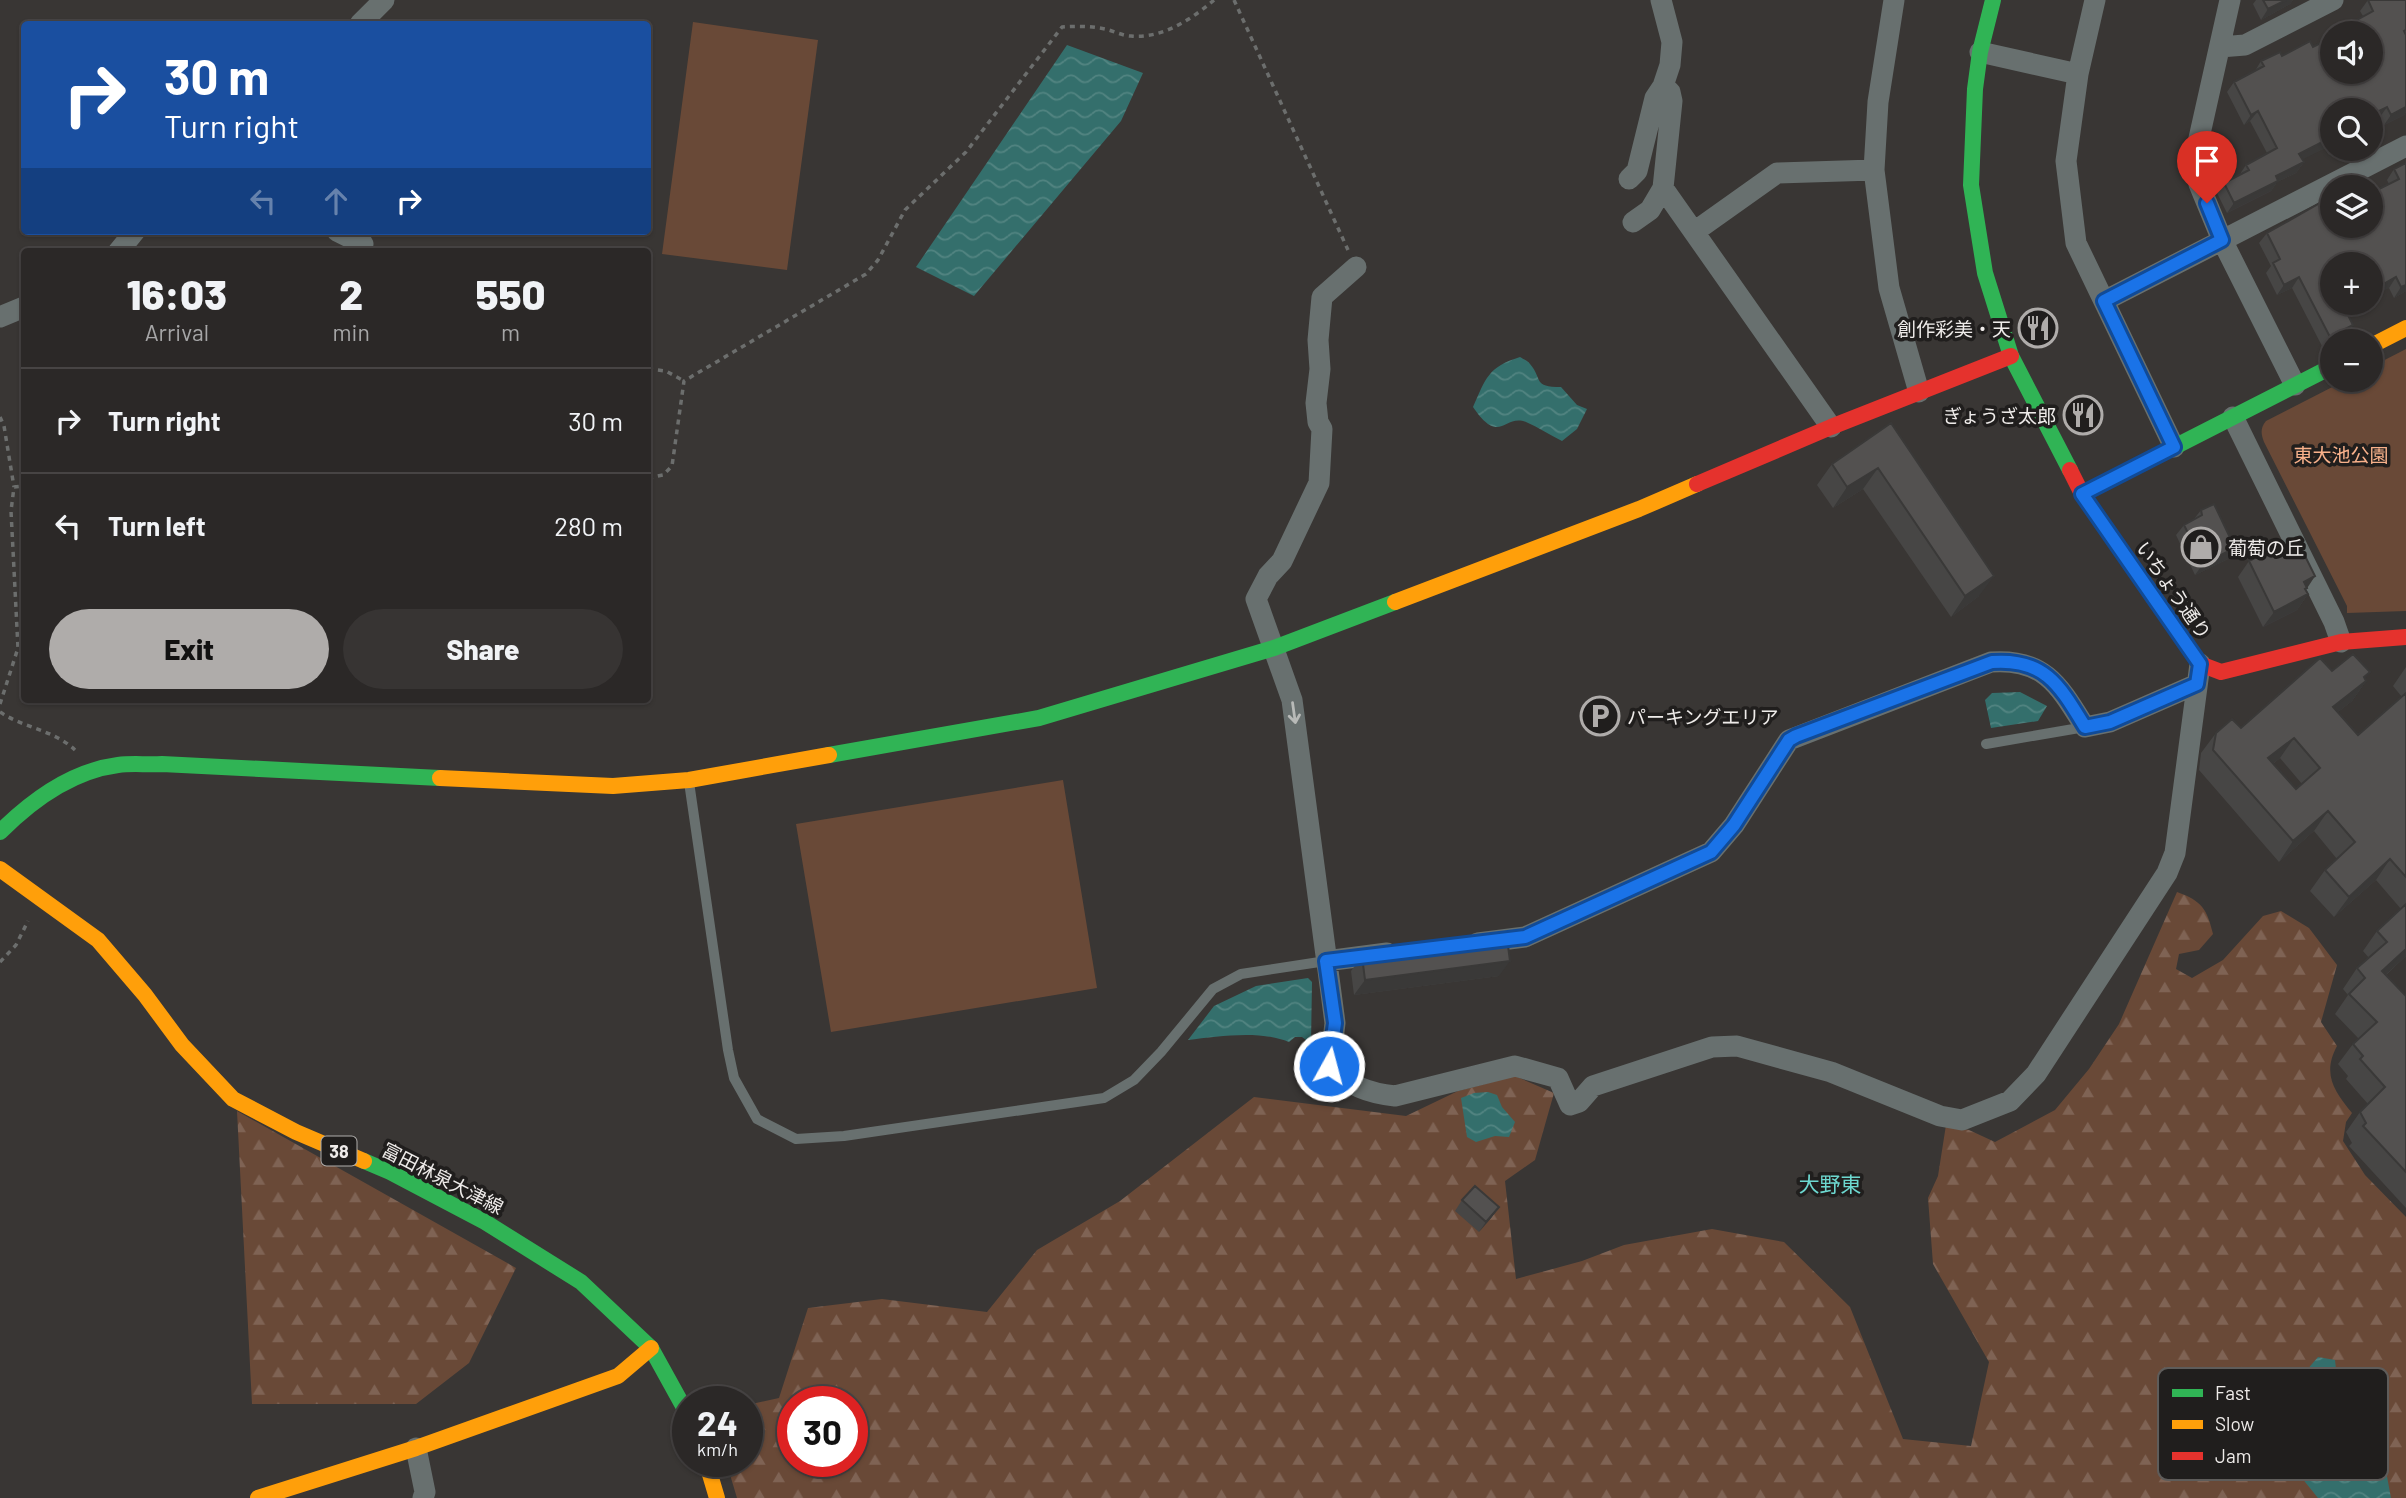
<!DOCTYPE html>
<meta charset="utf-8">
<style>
body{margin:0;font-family:Barlow,"Noto Sans JP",sans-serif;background:#373433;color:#f1f3f6;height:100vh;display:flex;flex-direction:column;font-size:26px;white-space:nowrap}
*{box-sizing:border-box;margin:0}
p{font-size:23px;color:#a6a6a7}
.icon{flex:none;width:38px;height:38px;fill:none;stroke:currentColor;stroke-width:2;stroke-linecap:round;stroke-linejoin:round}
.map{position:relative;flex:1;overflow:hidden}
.panel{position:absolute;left:21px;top:248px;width:630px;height:455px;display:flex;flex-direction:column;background:#2b2827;border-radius:7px;box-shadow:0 2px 5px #0004,0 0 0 2px #474444}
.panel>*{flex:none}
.hud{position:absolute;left:21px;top:21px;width:630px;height:214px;border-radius:7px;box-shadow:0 2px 5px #0004,0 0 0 2px #474444;background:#1a4fa0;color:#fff;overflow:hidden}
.fabs{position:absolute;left:2320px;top:21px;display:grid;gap:14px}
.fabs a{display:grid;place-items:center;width:63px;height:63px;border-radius:50%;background:#2b2827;box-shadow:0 2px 5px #0004,0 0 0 2px #474444;font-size:35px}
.speed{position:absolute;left:672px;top:1386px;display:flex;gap:14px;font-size:35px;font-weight:700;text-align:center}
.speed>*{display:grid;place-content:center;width:91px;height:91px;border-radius:50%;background:#2b2827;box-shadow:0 2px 5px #0004,0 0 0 2px #474444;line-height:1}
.speed small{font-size:18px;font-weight:400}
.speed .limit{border:10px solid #d22;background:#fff;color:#111}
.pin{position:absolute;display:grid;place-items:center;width:60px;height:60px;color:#fff;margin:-72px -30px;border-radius:50% 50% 50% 0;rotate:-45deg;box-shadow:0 0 7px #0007}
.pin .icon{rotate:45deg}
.me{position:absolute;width:77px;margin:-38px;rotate:7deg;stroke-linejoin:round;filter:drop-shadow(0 0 5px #0008)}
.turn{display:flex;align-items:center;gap:24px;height:147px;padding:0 28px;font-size:32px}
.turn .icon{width:91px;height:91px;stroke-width:2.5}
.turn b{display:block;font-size:49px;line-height:60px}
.lanes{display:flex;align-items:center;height:66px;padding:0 28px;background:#0003;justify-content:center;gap:35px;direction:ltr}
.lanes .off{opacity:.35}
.eta{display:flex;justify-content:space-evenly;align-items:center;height:119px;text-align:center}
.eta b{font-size:42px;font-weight:800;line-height:49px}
.primary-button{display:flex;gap:14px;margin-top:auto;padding:14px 28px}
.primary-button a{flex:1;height:80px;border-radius:42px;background:#afacaa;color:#111;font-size:28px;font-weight:800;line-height:80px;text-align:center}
.primary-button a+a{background:#373433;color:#f1f3f6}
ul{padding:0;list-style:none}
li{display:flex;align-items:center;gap:21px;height:105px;padding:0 28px;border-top:2px solid #474444}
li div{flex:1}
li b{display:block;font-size:26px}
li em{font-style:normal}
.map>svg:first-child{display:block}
.forest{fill:url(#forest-firs);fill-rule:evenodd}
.park{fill:#694937}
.water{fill:url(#water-waves)}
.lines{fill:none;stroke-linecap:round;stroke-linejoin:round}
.path{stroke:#6c6e6d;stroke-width:3.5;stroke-dasharray:5 5;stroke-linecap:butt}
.lane{stroke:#68706f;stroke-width:10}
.street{stroke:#68706f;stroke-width:21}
.fast{stroke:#30b455;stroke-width:16}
.slow{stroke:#ff9f0a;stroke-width:16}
.jam{stroke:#e5322d;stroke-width:16}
.wall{fill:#474645;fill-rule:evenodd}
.shaded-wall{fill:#3a3938}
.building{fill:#535150;stroke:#3a3938;stroke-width:2;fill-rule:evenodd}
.oneway{stroke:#b8bab8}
.route-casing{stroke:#114b97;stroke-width:18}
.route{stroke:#1a73e8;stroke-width:12}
.labels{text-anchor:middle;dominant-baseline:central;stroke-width:7;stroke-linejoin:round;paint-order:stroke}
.shield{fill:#201e1d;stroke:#b0aeac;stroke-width:2}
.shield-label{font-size:18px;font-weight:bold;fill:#eeebe9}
.poi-label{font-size:19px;fill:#eeebe9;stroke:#201e1d;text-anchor:end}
.park-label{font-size:19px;fill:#f8b18b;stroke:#201e1d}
.street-label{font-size:19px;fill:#eeebe9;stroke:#201e1d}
.neighbourhood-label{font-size:21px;fill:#6dd8d0;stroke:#201e1d}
.key{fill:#201e1d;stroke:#5e5c5a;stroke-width:2}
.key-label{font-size:19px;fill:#eeebe9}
</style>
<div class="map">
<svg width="2406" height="1498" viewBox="0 0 2406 1498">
<defs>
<pattern id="forest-firs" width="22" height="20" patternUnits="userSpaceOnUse" patternTransform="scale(1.75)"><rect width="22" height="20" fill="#694937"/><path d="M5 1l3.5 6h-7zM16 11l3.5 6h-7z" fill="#7f6354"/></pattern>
<pattern id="water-waves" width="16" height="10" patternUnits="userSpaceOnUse" patternTransform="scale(1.75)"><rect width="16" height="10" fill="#346f6c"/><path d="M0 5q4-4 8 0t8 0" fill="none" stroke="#528481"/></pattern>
</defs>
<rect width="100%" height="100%" fill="#393634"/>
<path class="forest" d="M2177,892C2202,901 2207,909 2213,934L2199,950L2179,954L2176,969L2192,978L2223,960L2263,916L2281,911L2309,928L2337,965L2321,1022L2337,1046C2322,1074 2334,1091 2352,1113L2346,1122L2343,1141L2365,1175L2406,1217V1498H737L726,1461H747V1405L779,1398L808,1308L882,1299L987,1312L1037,1250L1120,1201L1254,1097L1406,1116L1458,1091L1515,1076L1554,1093L1535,1160L1505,1181L1516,1279L1582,1261L1624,1245L1712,1229L1784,1242L1850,1307L1903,1439L1971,1446L1989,1362L1933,1264L1928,1198L1938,1176L1946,1125L1969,1130L1995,1142L2055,1110L2089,1069L2119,1024ZM793,1402H852V1461H793Z
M237,1111L516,1268L469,1363L416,1404H252Z"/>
<path class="park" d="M693,22L818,40L787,270L662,254Z
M2406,349V611L2347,613V606L2264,442C2261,434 2260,428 2266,421L2346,380H2371V367Z
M1063,780L1097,988L831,1032L796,824Z"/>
<path class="water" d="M1067,45L1143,73L1121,121L974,296L916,267Z
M1520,357C1523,359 1528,361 1530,364C1543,379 1532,387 1561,387L1577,405L1587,409L1577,429L1562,441C1550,435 1538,427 1526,422C1504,413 1500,447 1473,407C1486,378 1488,367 1520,357Z
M2020,692L2047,706L2038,721L1991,728L1985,700L1992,693Z
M1308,978L1312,982L1311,1044L1302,1037H1295L1289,1042C1260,1030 1219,1036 1188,1040L1214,1006L1256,986Z
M1488,1092L1497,1095L1502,1107L1515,1122L1509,1137L1495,1136L1476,1142L1467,1137L1461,1098L1474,1093Z
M2318,1357L2335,1360L2339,1395L2354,1411L2358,1431L2386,1471L2391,1498H2318L2293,1467L2261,1415L2258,1384L2300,1378Z"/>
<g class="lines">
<path class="path" d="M1234,0L1348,250
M648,369L666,371L684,381
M0,417L4,426L14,487
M648,478L663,475L672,466L684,381L866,274L878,260L905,210L966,152L1062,27C1076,26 1091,26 1105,29C1114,31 1123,36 1131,36C1162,39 1192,19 1214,0
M0,704L18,648L11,511L14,487L24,486
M0,712C24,728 54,730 75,750
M0,962L16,945L28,921"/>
<path class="lane" d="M1986,744L2085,727
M689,782L728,1050L734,1078L757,1119L796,1139L844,1136L1104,1098L1134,1080L1161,1052L1213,989L1241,974L1326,961"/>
<path class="street" d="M1894,0L1878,102L1874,170L1889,288L1919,392
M2095,0L2078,74L2066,161L2076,243L2174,447
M2230,0L2195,156L2199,184L2222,240L2295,385
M360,24L384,0
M2220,47L2245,45L2333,0
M1980,52L2078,74
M1629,179L1637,171L1655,98L1663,86L1670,65L1672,42L1661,0
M1663,188L1831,427
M1633,222L1650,210L1663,188L1672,101L1670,92L1663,86
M337,231L363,244
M1694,232L1777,173L1874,170
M118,252L135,231
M1356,267L1322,297L1318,340L1320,369L1316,403L1318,422L1322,429L1319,483L1282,561L1268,576L1256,599L1292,700L1335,1023L1330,1066C1349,1086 1368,1093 1395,1096L1515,1066L1558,1078L1570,1105L1579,1102L1593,1086L1712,1047L1737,1046L1831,1072L1940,1116L1962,1120L2010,1101L2036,1074L2167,873L2175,853L2200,664
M2104,301L2406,146
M0,317L24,307
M2233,417L2334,622L2341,642
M1478,943L1525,937L1711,852L1734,825L1789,740L1991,662C2045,658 2060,687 2085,727L2110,722L2197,684
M1326,961L1387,953
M416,1448L425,1492L423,1498"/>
<path class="fast" d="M1993,0L1980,52L1975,89L1971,185L1985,273L2011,356L2070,470
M2082,494L2333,366
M829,755L1039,718L1274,648L1395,602
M0,832C32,800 71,771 118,765C132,763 147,765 162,764L440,778
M364,1161L390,1172L485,1222L581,1282L651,1348L688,1415"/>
<path class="slow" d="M2371,346L2406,328
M1395,602L1639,509L1697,484
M440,778L613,786L689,780L829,755
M0,869L98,940L145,995L182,1045L233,1099L296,1132L364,1161
M706,1461L717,1498
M258,1498L416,1448L618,1376L651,1348"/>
<path class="jam" d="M2070,470L2082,494L2200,664L2221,672L2341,642L2406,637
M1697,484L1831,427L2011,356"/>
</g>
<path class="wall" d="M2256,0H2293L2290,4L2261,20L2253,4Z
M2368,0H2406V112L2404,115L2384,125L2380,117L2371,122V110H2333V149H2341L2329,155L2325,148L2302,159L2304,162L2296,173L2277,182L2271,191L2227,213L2217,193L2224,183L2240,174L2246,165L2267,153L2250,121L2244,125L2227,92L2234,82L2255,71L2261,61L2313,47L2341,33L2346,26L2363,16L2360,11Z
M2406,163V291L2394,298L2389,288L2333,303H2363L2359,309L2348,315L2353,325L2346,336L2336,341H2333V343L2323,348L2292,288L2277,295L2266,273L2271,266L2259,243L2267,233L2333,226L2389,184L2387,180L2394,169Z
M1891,423L1979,596L1951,617L1863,489L1833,508L1817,485L1832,464Z
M2201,510L2235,548L2228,559L2195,575L2176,535L2184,525L2194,519Z
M2280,551L2315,576L2306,590L2308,594L2297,610L2263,627L2238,577L2249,561Z
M2406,667V956L2386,975L2406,996V1208L2349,1146L2352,1143L2346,1132L2360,1112L2368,1104L2346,1079L2348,1076L2338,1064L2353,1044L2359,1039L2335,1014L2348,995L2343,989L2357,968L2369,958L2363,951L2377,931L2401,909L2376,880L2334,917L2310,891L2325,870L2337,859L2314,831L2279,862L2199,770L2201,753L2216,733L2241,728L2332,671L2365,679L2366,681L2352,701L2338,712L2358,735L2402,697L2393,686ZM2280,758L2302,784L2296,789L2273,764Z
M1362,956L1499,976L1354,995L1351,971Z
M1462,1200L1499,1207L1491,1218L1479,1232L1455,1211Z"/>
<path class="shaded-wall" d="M2286,0H2293L2290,4L2261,20L2268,9Z
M2387,107L2380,117L2371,122V115Z
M2406,107V112L2404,115L2384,125L2391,115Z
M2258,111L2250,121L2244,125L2251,115Z
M2332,137L2325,148L2292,165L2299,154Z
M2333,149H2341L2329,155Z
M2304,162L2296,173L2277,182L2271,191L2227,213L2234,203L2276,176Z
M2299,277L2292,288L2277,295L2284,285Z
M2396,277L2389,288L2371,297V291Z
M2406,285V291L2394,298L2401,287Z
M2358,303H2363L2359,309L2337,320L2345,309Z
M2353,325L2346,336L2336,341H2333V343L2323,348L2330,337Z
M1878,468L1863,489L1833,508L1847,487Z
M2235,548L2228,559L2195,575L2203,564Z
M1994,576L1979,596L1951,617L1965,596Z
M2315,576L2300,598L2308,594L2297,610L2263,627L2274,612L2304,582Z
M2370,672L2361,684L2366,681L2352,701L2319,727L2333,707Z
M2294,738L2280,758L2254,779L2268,758Z
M2328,811L2314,831L2279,862L2293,841Z
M2390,859L2376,880L2334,917L2349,897Z
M2406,949V956L2368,991L2382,971Z
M1510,961L1499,976L1354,995L1365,980Z
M1499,1207L1491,1218L1479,1232L1486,1222Z"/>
<path class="building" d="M2263,0H2286L2268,9Z
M2368,0H2406V30L2404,31L2406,35V107L2391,115L2387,107L2371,115V110H2333V138L2332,137L2299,154L2304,162L2276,176L2278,181L2234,203L2224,183L2249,170L2246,165L2277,148L2258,111L2251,115L2234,82L2264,66L2261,61L2280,52L2282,56L2310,41L2313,47L2333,37V72H2371V33H2339L2347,29L2346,26L2373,11Z
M2406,163V285L2401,287L2396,277L2371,291V264H2333V303H2358L2345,309L2353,325L2330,337L2299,277L2284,285L2273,263L2280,259L2267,233L2327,199L2328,202L2333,200V226H2371V193L2399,179L2394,169Z
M1891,423L1994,576L1965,596L1878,468L1847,487L1832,464Z
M2214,504L2235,548L2203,564L2184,525L2202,515L2201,510Z
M2298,542L2315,576L2304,582L2307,588L2305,589L2308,594L2274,612L2249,561L2278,546L2280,551Z
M2353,654L2370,672L2364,677L2366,681L2333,707L2358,735L2406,693V877L2390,859L2349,897L2325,870L2355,842L2328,811L2293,841L2213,750L2216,733L2232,719L2241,728L2320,658L2332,671ZM2294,738L2320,768L2296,789L2268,758Z
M2406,904V949L2382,971L2406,996V1172L2363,1126L2366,1123L2360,1112L2385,1087L2360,1059L2363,1056L2353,1044L2377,1022L2349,994L2365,978L2357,968L2387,942L2377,931Z
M1507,938L1510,961L1365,980L1362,956Z
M1475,1186L1499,1207L1486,1222L1462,1200Z"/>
<defs><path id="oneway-shaft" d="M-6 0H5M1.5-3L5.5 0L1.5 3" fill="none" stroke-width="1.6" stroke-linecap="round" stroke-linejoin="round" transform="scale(1.75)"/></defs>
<use class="oneway" href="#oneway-shaft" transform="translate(1294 713) rotate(82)"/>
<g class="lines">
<defs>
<path id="route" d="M1329,1066L1335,1023L1326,961L1525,937L1711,852L1734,825L1789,740L1796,736L1992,662C2045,658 2060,686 2085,727L2110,722L2197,684L2200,664L2082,494L2174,447L2104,301L2222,240L2207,203"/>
</defs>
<use href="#route" class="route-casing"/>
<use href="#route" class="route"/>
</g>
<defs>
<symbol id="restaurant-ring" viewBox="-11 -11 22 22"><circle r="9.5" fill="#201e1d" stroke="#afacaa" stroke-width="1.5"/><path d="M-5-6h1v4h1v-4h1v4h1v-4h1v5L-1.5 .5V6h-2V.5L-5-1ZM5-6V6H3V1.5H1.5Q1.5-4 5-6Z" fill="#afacaa"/></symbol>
<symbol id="shop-ring" viewBox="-11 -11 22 22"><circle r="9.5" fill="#201e1d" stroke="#afacaa" stroke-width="1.5"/><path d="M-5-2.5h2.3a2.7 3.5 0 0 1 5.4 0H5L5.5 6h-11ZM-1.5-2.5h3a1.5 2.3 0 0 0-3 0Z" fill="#afacaa"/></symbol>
<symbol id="parking-ring" viewBox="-11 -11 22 22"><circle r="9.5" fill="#201e1d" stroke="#afacaa" stroke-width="1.5"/><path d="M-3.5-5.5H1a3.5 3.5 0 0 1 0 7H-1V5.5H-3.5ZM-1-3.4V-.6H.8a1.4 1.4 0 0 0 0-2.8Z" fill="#afacaa"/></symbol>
</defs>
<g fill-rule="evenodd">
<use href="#restaurant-ring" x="2016" y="306" width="44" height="44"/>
<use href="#restaurant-ring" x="2061" y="393" width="44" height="44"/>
<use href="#shop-ring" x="2179" y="525" width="44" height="44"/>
<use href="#parking-ring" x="1578" y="694" width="44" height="44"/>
</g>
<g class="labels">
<rect class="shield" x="321.5" y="1136.5" width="35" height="29" rx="5"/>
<g class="shield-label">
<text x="339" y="1151">38</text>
</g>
<g class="poi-label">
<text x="2011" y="328">創作彩美・天</text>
<text x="2056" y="415">ぎょうざ太郎</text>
<text x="2228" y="547" text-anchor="start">葡萄の丘</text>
<text x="1627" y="716" text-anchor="start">パーキングエリア</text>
</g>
<g class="park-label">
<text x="2341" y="454">東大池公園</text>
</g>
<g class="street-label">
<text transform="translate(2174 590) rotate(55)">いちょう通り</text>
<text transform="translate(443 1178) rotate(27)">富田林泉大津線</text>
</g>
<g class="neighbourhood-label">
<text x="1830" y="1183">大野東</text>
</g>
</g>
<rect x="2158" y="1368" width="230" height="112" rx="10" class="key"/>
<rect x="2172" y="1389" width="31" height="8" fill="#30b455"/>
<rect x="2172" y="1420" width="31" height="9" fill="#ff9f0a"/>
<rect x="2172" y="1452" width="31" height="8" fill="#e5322d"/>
<g class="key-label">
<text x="2215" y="1400">Fast</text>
<text x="2215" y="1431">Slow</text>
<text x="2215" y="1463">Jam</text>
</g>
</svg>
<div class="fabs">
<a><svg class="icon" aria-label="sound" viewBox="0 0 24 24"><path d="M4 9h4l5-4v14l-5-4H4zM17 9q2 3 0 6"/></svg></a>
<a><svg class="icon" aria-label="search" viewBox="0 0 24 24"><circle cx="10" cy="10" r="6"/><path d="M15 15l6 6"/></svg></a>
<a><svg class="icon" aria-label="layers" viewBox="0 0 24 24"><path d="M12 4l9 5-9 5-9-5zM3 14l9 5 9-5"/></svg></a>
<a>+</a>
<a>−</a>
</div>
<div class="speed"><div>24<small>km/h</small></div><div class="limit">30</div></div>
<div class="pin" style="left:2207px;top:203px;background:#d93025"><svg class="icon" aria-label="arrive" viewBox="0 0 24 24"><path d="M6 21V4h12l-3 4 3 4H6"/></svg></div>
<svg class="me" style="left:1329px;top:1066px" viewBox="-20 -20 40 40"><circle r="17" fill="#1a73e8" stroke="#fff" stroke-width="3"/><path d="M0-11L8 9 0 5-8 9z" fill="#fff"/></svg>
<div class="hud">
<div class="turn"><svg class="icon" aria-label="right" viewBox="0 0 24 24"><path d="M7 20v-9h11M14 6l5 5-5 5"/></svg><div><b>30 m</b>Turn right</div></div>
<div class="lanes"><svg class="icon off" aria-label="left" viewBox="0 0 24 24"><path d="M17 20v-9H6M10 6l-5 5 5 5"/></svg><svg class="icon off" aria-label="ahead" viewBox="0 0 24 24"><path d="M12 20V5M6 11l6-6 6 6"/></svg><svg class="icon" aria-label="right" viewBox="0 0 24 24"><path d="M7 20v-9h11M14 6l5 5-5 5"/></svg></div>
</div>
<section class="panel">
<div class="eta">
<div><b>16:03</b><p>Arrival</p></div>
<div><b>2</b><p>min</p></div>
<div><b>550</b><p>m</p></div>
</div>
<ul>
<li><svg class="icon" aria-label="right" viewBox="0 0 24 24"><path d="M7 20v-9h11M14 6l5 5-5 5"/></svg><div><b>Turn right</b></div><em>30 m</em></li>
<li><svg class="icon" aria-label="left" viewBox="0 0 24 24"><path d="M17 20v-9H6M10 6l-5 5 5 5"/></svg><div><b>Turn left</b></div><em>280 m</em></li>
</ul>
<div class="primary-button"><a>Exit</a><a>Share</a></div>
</section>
</div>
